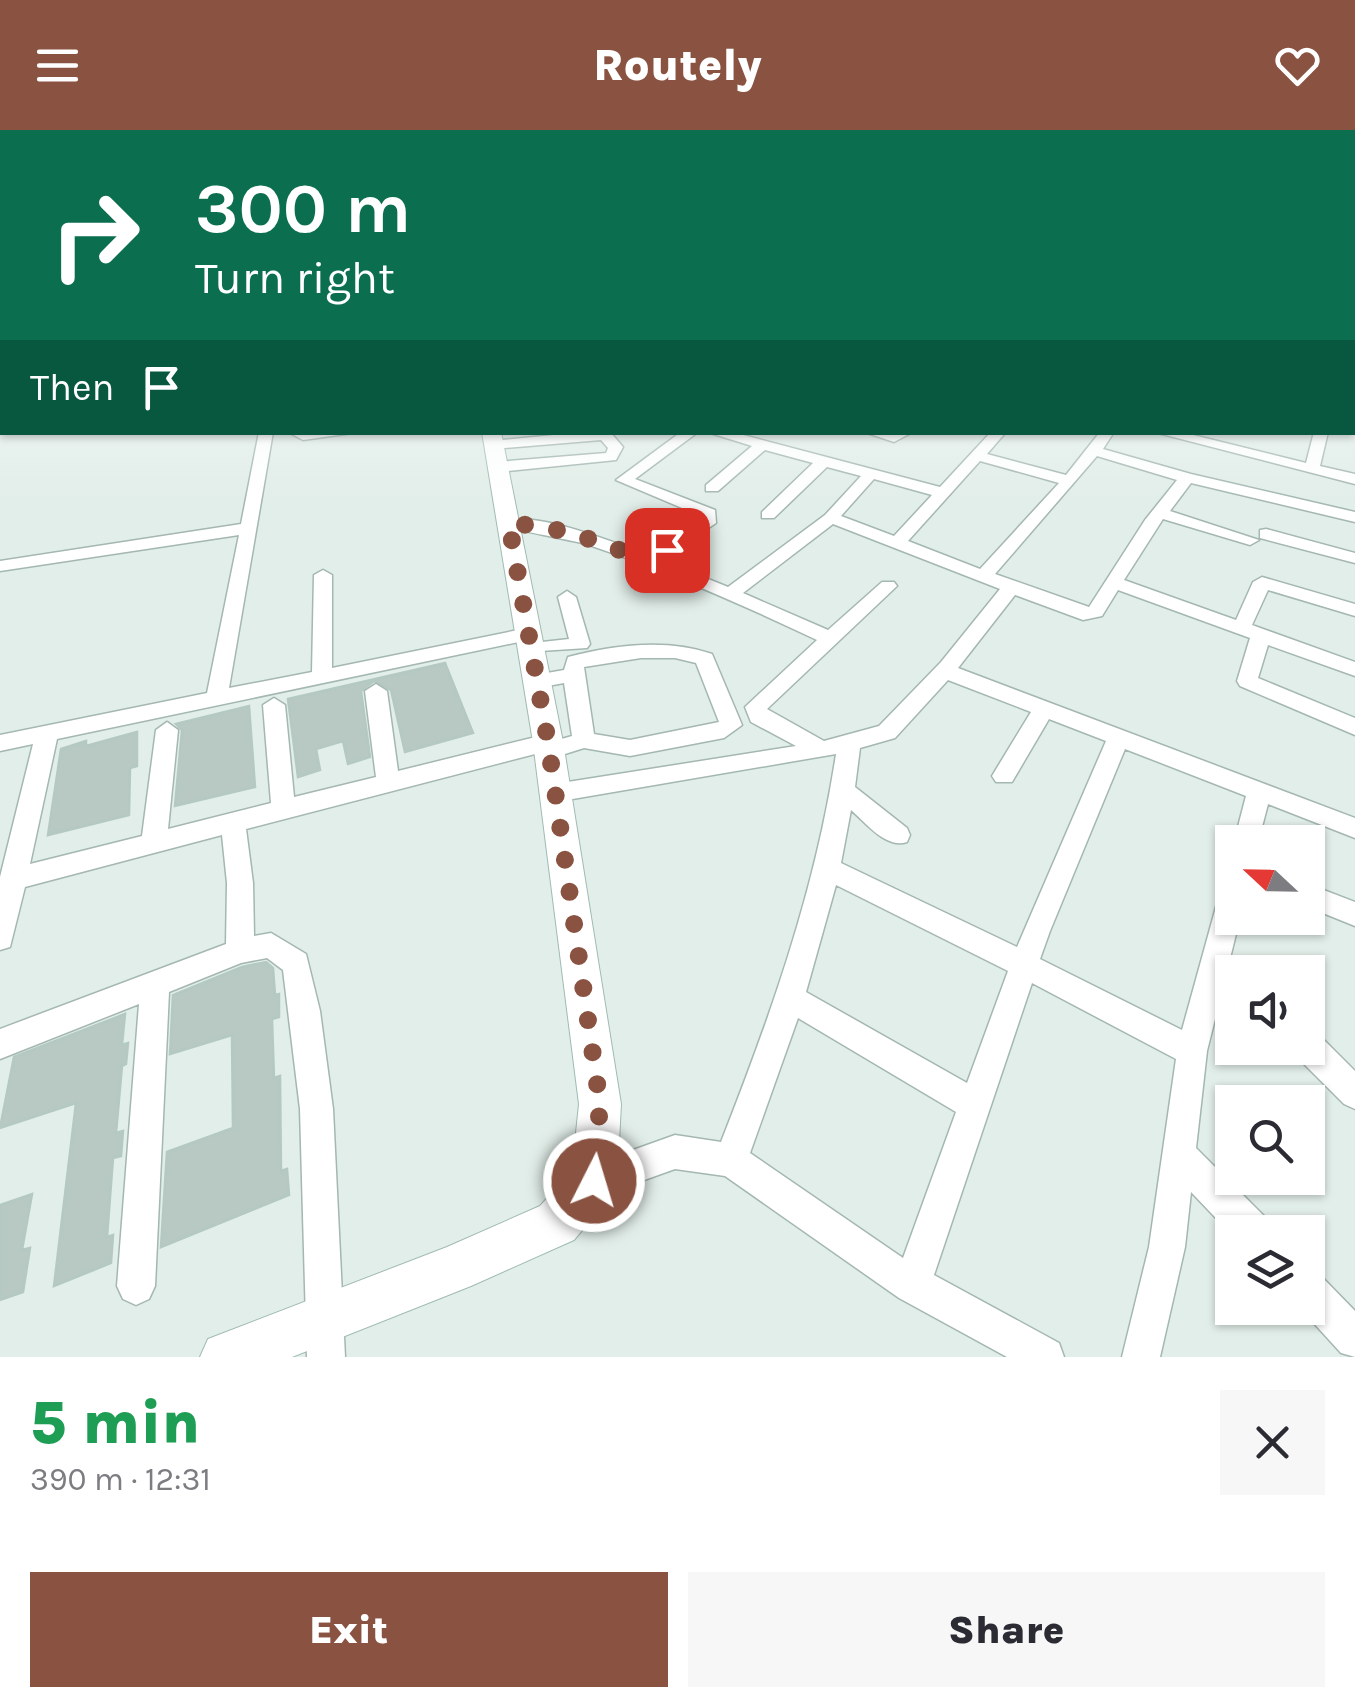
<!DOCTYPE html>
<meta charset="utf-8">
<style>
body{margin:0;font-family:Karla,sans-serif;background:#f7f7f7;color:#2b2b33;height:100vh;display:flex;flex-direction:column;font-size:38px;white-space:nowrap}
*{box-sizing:border-box;margin:0}
p{font-size:32px;color:#7c7c81}
.icon{flex:none;width:55px;height:55px;fill:none;stroke:currentColor;stroke-width:2;stroke-linecap:round;stroke-linejoin:round}
.map{position:relative;height:1227px;overflow:hidden}
.drawer{display:flex;flex-direction:column;background:#fff;flex:1}
.drawer>*{flex:none}
.banner{position:absolute;left:0px;top:0px;width:1355px;height:305px;box-shadow:0 2px 8px #0004;background:#0b6e4f;color:#fff;overflow:hidden}
.needle{width:65px;rotate:292deg}
.controls{position:absolute;left:1215px;top:695px;display:grid;gap:20px}
.controls a{display:grid;place-items:center;width:110px;height:110px;border-radius:0px;background:#fff;box-shadow:0 2px 8px #0004;font-size:50px}
.pin{position:absolute;display:grid;place-items:center;width:85px;height:85px;color:#fff;margin:-42px;border-radius:20px;box-shadow:0 5px 15px #0006}
.me{position:absolute;width:110px;margin:-55px;rotate:5deg;stroke-linejoin:round;filter:drop-shadow(0 0 8px #0008)}
.turn{display:flex;align-items:center;gap:35px;height:210px;padding:0 30px;font-size:45px}
.turn .icon{width:130px;height:130px;stroke-width:2.5}
.turn b{display:block;font-size:70px;line-height:85px}
.then{display:flex;align-items:center;height:95px;padding:0 30px;background:#0003;gap:20px;font-size:38px}
.round{display:grid;place-items:center;flex:none;width:105px;height:105px;border-radius:0px;background:#f7f7f7}
.head{display:flex;align-items:center;justify-content:space-between;height:170px;padding:0 30px}
h1{font-size:60px;font-weight:800;line-height:75px;color:#1e9e55}
.action{display:flex;gap:20px;margin-top:auto;padding:20px 30px}
.action a{flex:1;height:115px;border-radius:0px;background:#8a5240;color:#fff;font-size:40px;font-weight:800;line-height:115px;text-align:center}
.action a+a{background:#f7f7f7;color:#2b2b33}
header{display:flex;justify-content:space-between;align-items:center;height:130px;padding:0 30px;background:#8a5240;color:#fff;font-size:45px;font-weight:800}
.map>svg:first-child{display:block}
.building{fill:#b7c9c2;stroke:#b4c9c1;stroke-width:2.5}
.lines{fill:none;stroke-linecap:round;stroke-linejoin:round}
.street-casing{stroke:#a4b7b1;stroke-width:3}
.secondary-casing{stroke:#9fbbb2;stroke-width:2}
.street{fill:#fff;fill-rule:evenodd}
.secondary{fill:#fff;fill-rule:evenodd}
.route{stroke:#8a5240;stroke-width:18;stroke-dasharray:0 32.4}
</style>
<header><svg class="icon" aria-label="menu" viewBox="0 0 24 24"><path d="M4 6h16M4 12h16M4 18h16"/></svg>Routely<svg class="icon" aria-label="heart" viewBox="0 0 24 24"><path d="M12 20l-8-8c-3-5 5-10 8-4 3-6 11-1 8 4z"/></svg></header>
<div class="map">
<svg width="1355" height="1227" viewBox="0 0 1355 1227">
<rect width="100%" height="100%" fill="#e2eee9"/>
<path class="building" d="M445,533L473,603L405,622L391,560L374,551L361,561L370,627L348,634L343,611L316,619L320,640L298,647L288,569Z
M249,576L255,657L175,676L182,600L176,594Z
M137,602V636L130,638L129,685L48,705L61,619L86,611V616Z
M266,832L273,838L275,865L279,864V887L272,889L274,948L280,946L281,1041L287,1039L289,1065L161,1117L167,1022L233,998L232,905L170,924L173,865L242,837Z
M125,884L122,915L128,913L126,934L122,936L116,1003L123,1001L121,1026L113,1028L107,1107L113,1105L111,1133L54,1156L76,973L0,998L14,927Z
M32,1064L22,1120L30,1118L23,1162L0,1170V1075Z"/>
<g class="lines">
<defs>
<path id="street" d="M1352,233L1355,234V242L1352,241Z
M1352,262L1355,263V271L1352,270Z
M1352,291H1355V299H1352Z
M259,302H273L229,558L312,542L314,445L323,440L332,445V538L528,498L538,504L528,510L57,609L30,734L142,706L156,600L167,592L178,600L168,699L271,673L263,575L274,568L285,575L294,667L376,647L365,561L376,554L387,561L398,641L548,604L558,610L572,606L564,553L537,558L527,551L530,546L564,540L568,527C614,515 666,508 712,524L742,595L724,608L630,626L584,618L549,629L539,623L246,699L253,753L254,806L271,803L306,824L320,881L333,979L345,1227H307L300,979L283,840L267,828L241,833L169,862L155,1156L149,1169L136,1175L123,1169L117,1156L139,874L0,929V899L226,814L227,753L222,705L25,757L10,817L0,820V747L33,614L0,621V605L207,563L239,405L0,441V431L241,394ZM641,528H675L696,533L719,592L630,610L594,604L584,537Z
M288,302H360L303,310Z
M584,302H610L623,317L616,330L497,342L489,337L497,332L606,323L608,318L601,310L493,319L486,315L493,311Z
M681,302H698L635,349L715,380L716,393L661,430L728,457L825,385L861,346L827,337L774,388H762V382L813,333L765,320L718,361H706V355L752,316L707,302H732L940,357L991,302H1006L987,324L1066,345L1100,302H1114L1103,319L1191,344L1355,382V392L1191,353L1170,381L1259,410L1250,415L1163,389L1124,450L1236,490L1253,452L1262,447L1355,474V486L1268,460L1252,495L1355,532V546L1268,515L1258,548L1355,588V605L1240,556L1237,551L1250,508L1118,460L1102,486L1083,490L1015,465L958,538L1355,688V708L1268,674L1258,712H1234L1246,666L1125,619L1050,801L1040,829L1182,900L1219,766L1223,758L1232,755V788H1240L1207,921L1196,1018L1267,1089L1272,1102L1232,1105L1191,1062L1185,1117L1160,1227H1122L1149,1117L1176,929L1032,853L934,1145L1059,1213L1064,1227H1007L899,1168L725,1046L675,1039L594,1068L582,1063L577,1051L582,1039L594,1034L675,1005L721,1012C771,885 816,758 836,624L555,672L547,669L543,663L547,657L555,654L796,616L751,592L745,577L817,510C743,475 667,441 589,415C571,409 509,400 501,394C526,376 617,414 646,424L701,386L616,350ZM1097,326L1177,350L1145,390L1089,477L995,444ZM980,331L1059,353L980,439L908,411ZM874,349L932,365L894,406L841,386ZM833,394L1000,459L941,532L879,596L824,611L767,579L897,456L894,452H882L828,500L743,463ZM948,550L1031,582L992,646L996,652H1012L1049,589L1106,611L1017,817L841,733L851,680C866,693 886,719 907,712L910,705L907,698L855,657L860,618L895,608ZM836,755L1008,841L967,953L806,862ZM798,888L956,982L903,1128L750,1023Z
M864,302H913L894,312Z
M1154,302H1181L1306,333L1314,302H1328L1320,336L1355,344V354Z
M1266,399L1355,423V433L1260,408V400Z
M567,461L576,467L590,514L587,518L524,522L521,518L524,514L569,509L558,467Z
M1308,754L1355,772V796L1308,777Z
M1308,901L1319,905L1355,941V979L1344,974L1297,927L1293,918H1308Z
M1308,1140L1321,1146L1355,1181V1227L1341,1223L1300,1178H1308Z"/>
<path id="secondary" d="M2,200V211L0,212V201Z
M482,302H501L563,612L621,974L617,1051L610,1067L574,1110L471,1156L292,1227H200L208,1209L447,1117L540,1076L572,1041L579,974L533,612Z"/>
</defs>
<use href="#street" class="street-casing"/>
<use href="#secondary" class="secondary-casing"/>
<use href="#street" class="street"/>
<use href="#secondary" class="secondary"/>
</g>
<linearGradient id="sky" x2="0" y2="1"><stop stop-color="#80bce2"/><stop offset="0.54" stop-color="#f2f7f5"/><stop offset="1" stop-color="#f2f7f5" stop-opacity="0"/></linearGradient>
<rect width="1355" height="371" fill="url(#sky)"/>
<g class="lines">
<path class="route" d="M594,1051L600,974L548,612L509,394C557,394 604,414 648,431L667,420"/>
</g>
</svg>
<div class="controls">
<a><svg class="needle" viewBox="-14 -14 28 28"><path d="M0-13l5 13h-10z" fill="#e53935"/><path d="M0 13l5-13h-10z" fill="#7c7c81"/></svg></a>
<a><svg class="icon" aria-label="sound" viewBox="0 0 24 24"><path d="M4 9h4l5-4v14l-5-4H4zM17 9q2 3 0 6"/></svg></a>
<a><svg class="icon" aria-label="search" viewBox="0 0 24 24"><circle cx="10" cy="10" r="6"/><path d="M15 15l6 6"/></svg></a>
<a><svg class="icon" aria-label="layers" viewBox="0 0 24 24"><path d="M12 4l9 5-9 5-9-5zM3 14l9 5 9-5"/></svg></a>
</div>
<div class="pin" style="left:667px;top:420px;background:#d93025"><svg class="icon" aria-label="arrive" viewBox="0 0 24 24"><path d="M6 21V4h12l-3 4 3 4H6"/></svg></div>
<svg class="me" style="left:594px;top:1051px" viewBox="-20 -20 40 40"><circle r="17" fill="#8a5240" stroke="#fff" stroke-width="3"/><path d="M0-11L8 9 0 5-8 9z" fill="#fff"/></svg>
<div class="banner">
<div class="turn"><svg class="icon" aria-label="right" viewBox="0 0 24 24"><path d="M7 20v-9h11M14 6l5 5-5 5"/></svg><div><b>300 m</b>Turn right</div></div>
<div class="then">Then<svg class="icon" aria-label="arrive" viewBox="0 0 24 24"><path d="M6 21V4h12l-3 4 3 4H6"/></svg></div>
</div>
</div>
<section class="drawer">
<div class="head"><div><h1>5 min</h1><p>390 m · 12:31</p></div><a class="round"><svg class="icon" aria-label="close" viewBox="0 0 24 24"><path d="M6 6l12 12M18 6L6 18"/></svg></a></div>
<div class="action"><a>Exit</a><a>Share</a></div>
</section>
